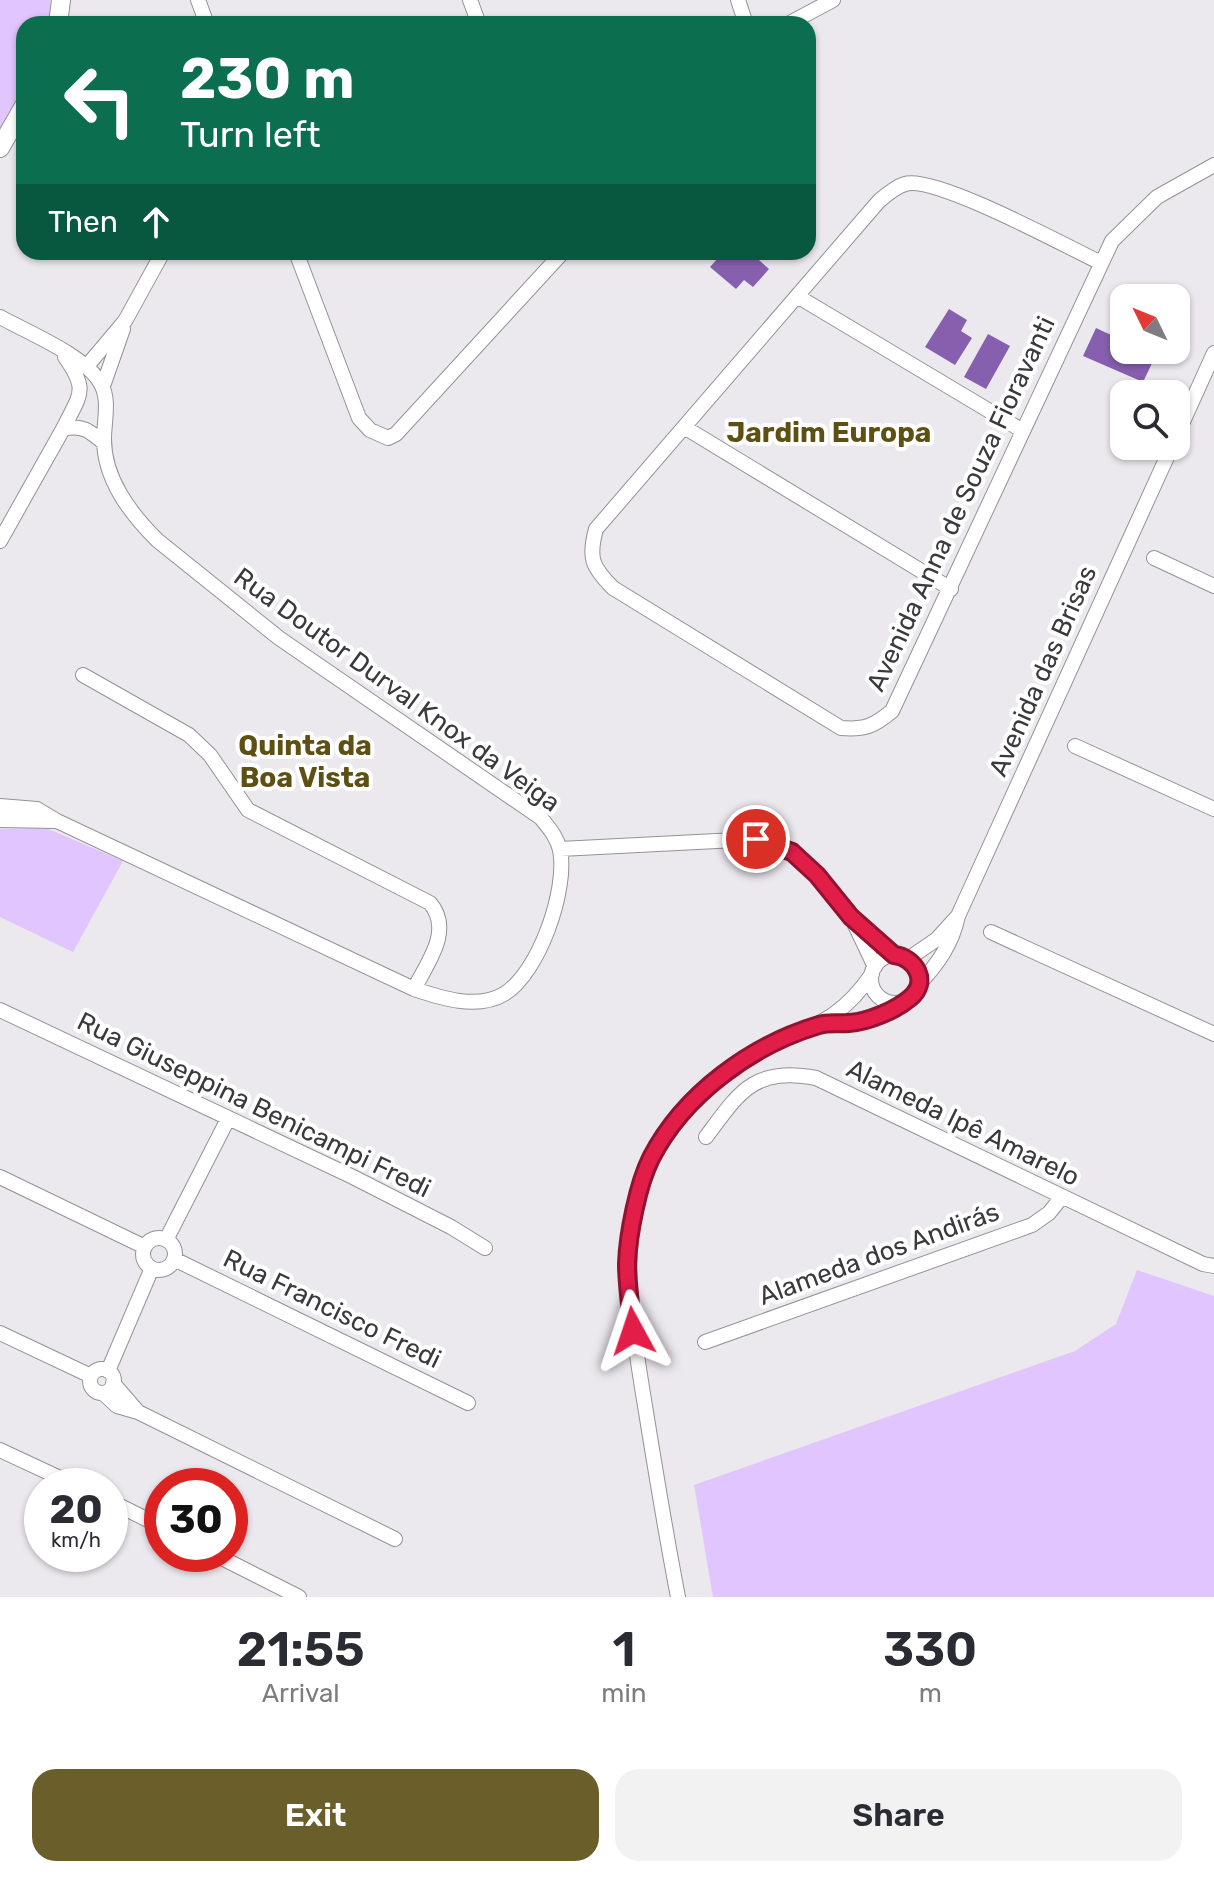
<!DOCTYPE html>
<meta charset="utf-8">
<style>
body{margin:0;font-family:Rubik,sans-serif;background:#f2f2f3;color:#2b2b33;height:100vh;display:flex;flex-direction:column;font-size:30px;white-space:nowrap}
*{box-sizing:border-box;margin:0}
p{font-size:26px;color:#7c7c81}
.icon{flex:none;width:44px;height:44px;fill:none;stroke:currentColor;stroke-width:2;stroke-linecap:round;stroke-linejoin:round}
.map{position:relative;height:1597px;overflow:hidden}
.panel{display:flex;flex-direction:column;background:#fff;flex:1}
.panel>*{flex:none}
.hud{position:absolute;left:16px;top:16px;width:800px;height:244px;border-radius:24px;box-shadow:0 2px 6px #0004;background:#0b6e4f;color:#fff;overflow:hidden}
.needle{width:52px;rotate:313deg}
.tools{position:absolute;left:1110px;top:284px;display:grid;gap:16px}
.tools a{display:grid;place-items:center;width:80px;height:80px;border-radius:16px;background:#fff;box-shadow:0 2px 6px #0004;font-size:40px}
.speed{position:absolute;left:24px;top:1468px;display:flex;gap:16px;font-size:40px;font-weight:700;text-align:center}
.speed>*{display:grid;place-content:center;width:104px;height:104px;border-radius:50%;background:#fff;box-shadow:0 2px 6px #0004;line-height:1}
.speed small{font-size:20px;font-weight:400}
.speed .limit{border:12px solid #d22;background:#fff;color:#111}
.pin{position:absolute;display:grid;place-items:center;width:68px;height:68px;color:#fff;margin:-34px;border:4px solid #fff;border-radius:50%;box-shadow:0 2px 8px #0007}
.me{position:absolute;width:88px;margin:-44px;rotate:355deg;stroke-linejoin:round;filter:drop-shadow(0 0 6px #0008)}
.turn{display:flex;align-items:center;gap:28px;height:168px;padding:0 32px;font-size:36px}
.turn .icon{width:104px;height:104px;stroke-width:2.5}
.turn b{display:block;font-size:56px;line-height:68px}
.then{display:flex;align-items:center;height:76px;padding:0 32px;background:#0003;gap:16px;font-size:30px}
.eta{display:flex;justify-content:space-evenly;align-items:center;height:136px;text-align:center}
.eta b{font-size:48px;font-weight:600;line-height:56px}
.cta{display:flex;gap:16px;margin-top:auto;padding:16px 32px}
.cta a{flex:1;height:92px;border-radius:24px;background:#6a5e2b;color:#fff;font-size:32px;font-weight:600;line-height:92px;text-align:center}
.cta a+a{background:#f2f2f3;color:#2b2b33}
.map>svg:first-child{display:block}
.green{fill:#e0c5fe}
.building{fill:#865fae}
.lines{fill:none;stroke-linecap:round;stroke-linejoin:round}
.minor-casing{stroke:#949297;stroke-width:16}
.tertiary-casing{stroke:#949297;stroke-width:20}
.minor{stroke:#fff;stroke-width:14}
.tertiary{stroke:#fff;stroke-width:18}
.route-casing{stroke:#92132f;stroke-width:20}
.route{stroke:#e11d48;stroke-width:14}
.labels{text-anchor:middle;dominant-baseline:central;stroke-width:8;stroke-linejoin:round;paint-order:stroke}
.street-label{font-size:26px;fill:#3a393c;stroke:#fff}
.neighbourhood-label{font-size:28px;font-weight:bold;fill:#5e5012;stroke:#fff}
</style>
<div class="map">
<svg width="1214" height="1597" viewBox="0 0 1214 1597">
<rect width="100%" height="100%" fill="#ebe8ee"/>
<path class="green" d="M0,0H50L52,14L49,24H24V89L0,137Z
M46,828L123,861L73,952L0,917V829Z
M1137,1270L1214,1296V1597H713L694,1485L1075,1351L1116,1324Z"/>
<path class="building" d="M711,252H750L769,269L753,287L744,280L736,289L710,267L718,258Z
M949,309L967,320L961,331L972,338L955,365L925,347Z
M1096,328L1124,341V350H1145L1156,355L1143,382L1083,356Z
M988,334L1010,346L986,389L964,377Z"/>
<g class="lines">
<defs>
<path id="minor" d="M198,0L207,24
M470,0L479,24
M738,0L746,24
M788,24L833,0
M296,252L359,418L370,430L388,438L396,434L563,252
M1101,263C1066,246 935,175 905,184C895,187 886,195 879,201L596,529C588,558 592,567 613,588L841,728C865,730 874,726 892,711L1112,241L1157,197L1214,165
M797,296L1023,431
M0,317C29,333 86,356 101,384C110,400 104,422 104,439C104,479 130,513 157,540L279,638L541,818C549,828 557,837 560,850C568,889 539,973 504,994C477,1010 441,998 414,989L57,821L37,809L0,806
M87,366L125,321L163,252
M103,386L123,329
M684,427L951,589
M63,429C80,394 89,391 65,357
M1176,437L1214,353
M0,541L63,429C82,424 90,431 104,443
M1154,558L1214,586
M83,675L189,735L210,755L248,810L430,903C453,930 428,962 414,989
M1075,746L1214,809
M0,820L57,821
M560,849L756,839L792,852L817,875L851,917L894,955
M855,925L875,967
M991,932L1214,1034
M871 979a24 24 0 1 1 48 0a24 24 0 1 1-48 0Z
M908,959L937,939L958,916
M918,985C938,964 952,944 958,916L1172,446
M0,1010L353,1177L451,1227L485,1248
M822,1023C855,1023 873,1018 901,1003
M706,1137C740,1091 754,1067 816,1078L1203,1264L1214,1266
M0,1177L145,1247
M143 1254a16 16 0 1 1 32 0a16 16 0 1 1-32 0Z
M166,1240L228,1119
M174,1259L468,1403
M0,1333L91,1376
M705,1342L1032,1225L1049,1213L1061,1198
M90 1381a12 12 0 1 1 24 0a12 12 0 1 1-24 0Z
M108,1371L152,1268
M113,1383L138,1412
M103,1393L117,1406L138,1412L395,1539
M0,1450L77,1486
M110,1501L162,1527
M214,1554L299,1597
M678,1597C666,1535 656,1474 646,1412C626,1290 605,1183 706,1090C718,1078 733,1065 748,1056C801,1026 834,1030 872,974"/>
<path id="tertiary" d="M58,24L61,0
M0,148L24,106"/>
</defs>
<use href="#minor" class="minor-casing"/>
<use href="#tertiary" class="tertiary-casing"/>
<use href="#minor" class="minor"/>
<use href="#tertiary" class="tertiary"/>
</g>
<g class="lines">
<defs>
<path id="route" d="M633,1331C631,1309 627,1286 627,1264C628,1234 638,1184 651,1158C684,1094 752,1045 819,1025C828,1022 839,1024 849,1023C868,1022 896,1010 910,998C930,982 915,957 894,955L851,917L817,875L792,852L756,839"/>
</defs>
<use href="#route" class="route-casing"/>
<use href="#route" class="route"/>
</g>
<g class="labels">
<g class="street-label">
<text transform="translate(961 504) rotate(-65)">Avenida Anna de Souza Fioravanti</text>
<text transform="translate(1043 671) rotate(-66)">Avenida das Brisas</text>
<text transform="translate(397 690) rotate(36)">Rua Doutor Durval Knox da Veiga</text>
<text transform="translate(254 1105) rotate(26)">Rua Giuseppina Benicampi Fredi</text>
<text transform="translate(963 1123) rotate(26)">Alameda Ipê Amarelo</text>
<text transform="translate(879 1254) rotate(-20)">Alameda dos Andirás</text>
<text transform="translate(332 1309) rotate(26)">Rua Francisco Fredi</text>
</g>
<g class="neighbourhood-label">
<text x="829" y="432">Jardim Europa</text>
<text x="305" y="745">Quinta da<tspan x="305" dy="32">Boa Vista</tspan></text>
</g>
</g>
</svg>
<div class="tools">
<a><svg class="needle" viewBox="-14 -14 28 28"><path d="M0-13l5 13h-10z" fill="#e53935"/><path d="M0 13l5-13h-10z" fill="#7c7c81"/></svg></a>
<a><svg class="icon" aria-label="search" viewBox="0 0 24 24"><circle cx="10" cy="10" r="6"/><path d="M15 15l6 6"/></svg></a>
</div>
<div class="speed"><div>20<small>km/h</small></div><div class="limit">30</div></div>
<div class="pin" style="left:756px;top:839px;background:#d93025"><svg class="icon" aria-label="arrive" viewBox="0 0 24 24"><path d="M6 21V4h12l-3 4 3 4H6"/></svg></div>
<svg class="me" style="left:633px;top:1331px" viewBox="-20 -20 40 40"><path d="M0-17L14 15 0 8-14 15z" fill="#e11d48" stroke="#fff" stroke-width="4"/></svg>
<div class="hud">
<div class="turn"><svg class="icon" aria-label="left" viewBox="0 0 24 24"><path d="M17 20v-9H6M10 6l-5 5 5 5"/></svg><div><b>230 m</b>Turn left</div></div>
<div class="then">Then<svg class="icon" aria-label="ahead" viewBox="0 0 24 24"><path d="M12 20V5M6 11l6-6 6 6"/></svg></div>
</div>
</div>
<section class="panel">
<div class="eta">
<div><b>21:55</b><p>Arrival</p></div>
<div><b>1</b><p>min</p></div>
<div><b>330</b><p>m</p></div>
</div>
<div class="cta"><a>Exit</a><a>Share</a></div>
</section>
